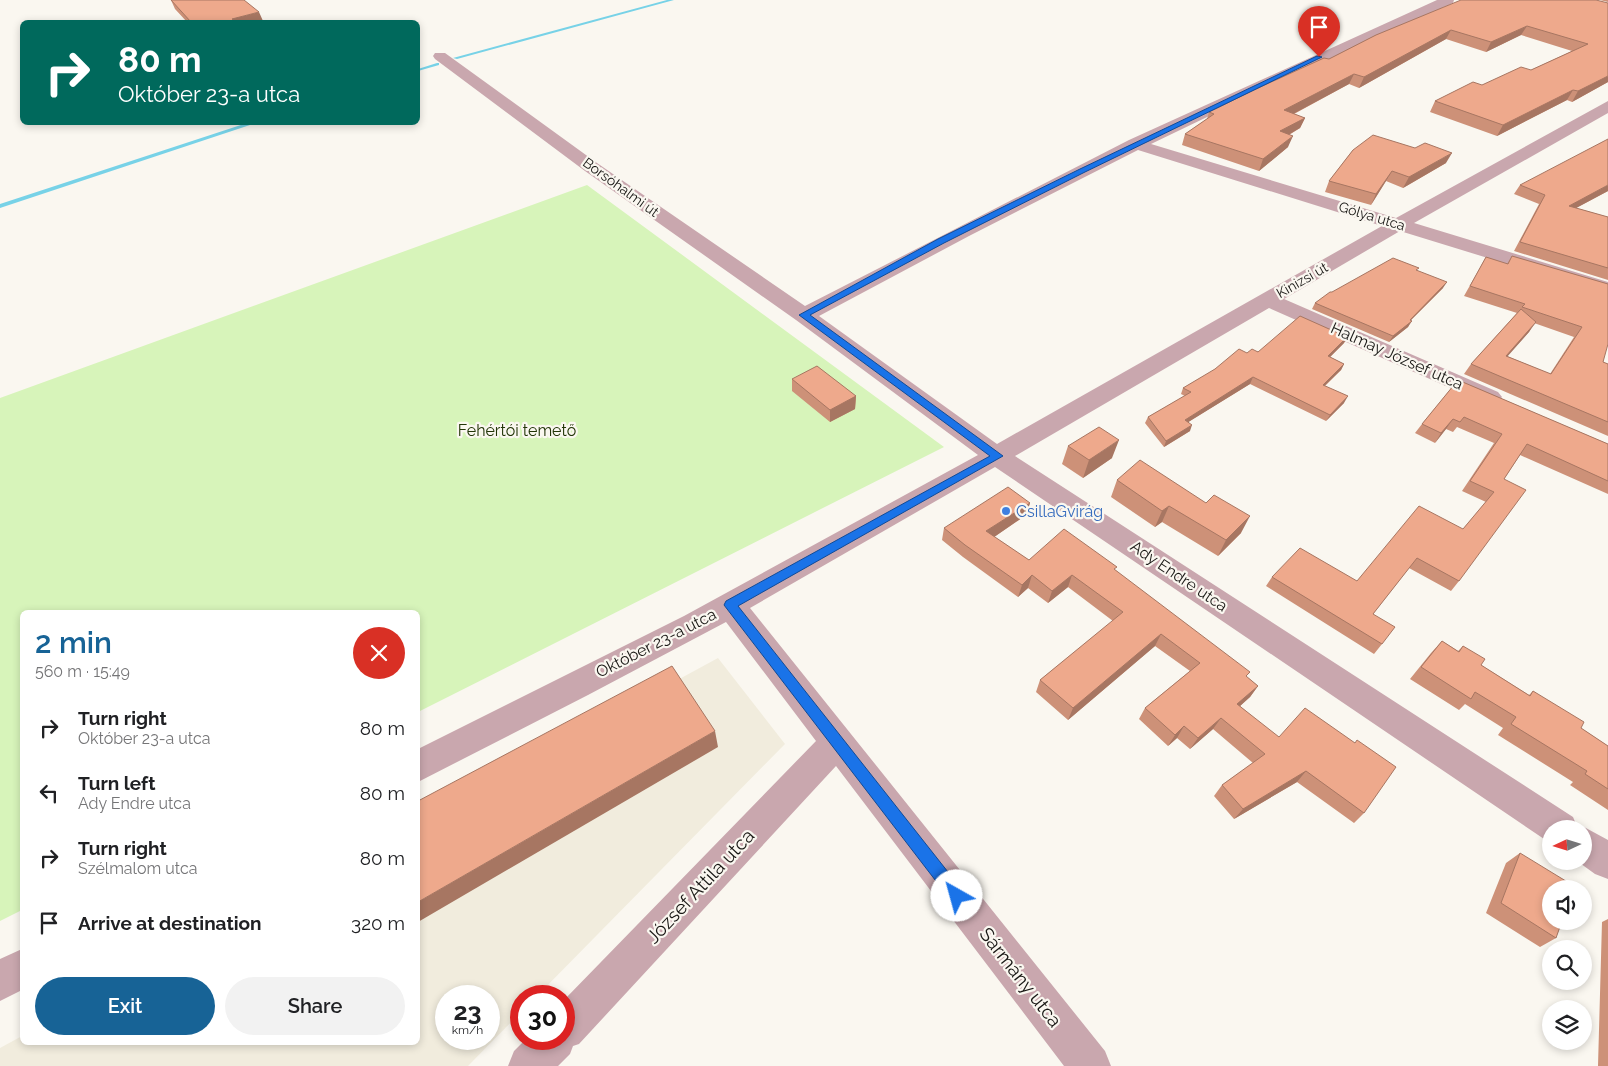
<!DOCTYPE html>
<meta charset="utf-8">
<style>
body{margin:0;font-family:Raleway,sans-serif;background:#f2f2f2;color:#202124;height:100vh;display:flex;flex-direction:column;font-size:19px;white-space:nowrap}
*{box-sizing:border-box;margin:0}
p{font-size:16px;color:#757577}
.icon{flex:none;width:28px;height:28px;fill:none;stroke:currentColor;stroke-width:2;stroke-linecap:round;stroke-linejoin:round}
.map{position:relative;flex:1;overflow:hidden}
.drawer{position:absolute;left:20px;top:610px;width:400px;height:435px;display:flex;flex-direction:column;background:#fff;border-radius:8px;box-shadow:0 2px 8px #0003}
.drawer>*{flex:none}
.top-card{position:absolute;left:20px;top:20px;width:400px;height:105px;border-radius:8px;box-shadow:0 2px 8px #0003;background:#00695c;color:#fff;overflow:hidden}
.needle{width:32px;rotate:266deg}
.tools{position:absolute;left:1542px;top:820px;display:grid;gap:10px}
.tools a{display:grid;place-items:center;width:50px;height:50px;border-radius:50%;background:#fff;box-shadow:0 2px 8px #0003;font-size:25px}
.speed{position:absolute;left:435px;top:985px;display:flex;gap:10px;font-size:25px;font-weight:700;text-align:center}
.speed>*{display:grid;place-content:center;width:65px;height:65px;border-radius:50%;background:#fff;box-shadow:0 2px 8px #0003;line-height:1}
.speed small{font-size:12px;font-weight:400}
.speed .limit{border:8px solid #d22;background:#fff;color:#111}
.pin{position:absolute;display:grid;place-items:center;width:42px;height:42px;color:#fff;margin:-51px -21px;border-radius:50% 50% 50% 0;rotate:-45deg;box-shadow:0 0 5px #0007}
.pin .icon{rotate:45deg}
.me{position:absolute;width:55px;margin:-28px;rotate:322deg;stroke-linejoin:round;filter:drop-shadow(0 0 4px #0008)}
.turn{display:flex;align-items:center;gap:18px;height:105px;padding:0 15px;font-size:22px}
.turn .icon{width:65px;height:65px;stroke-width:2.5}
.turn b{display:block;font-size:35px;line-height:42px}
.round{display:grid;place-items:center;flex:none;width:52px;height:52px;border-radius:26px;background:#f2f2f2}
.overview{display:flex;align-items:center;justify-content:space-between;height:85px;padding:0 15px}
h1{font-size:30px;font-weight:600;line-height:38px;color:#176396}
.primary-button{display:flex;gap:10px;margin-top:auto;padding:10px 15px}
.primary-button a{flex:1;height:58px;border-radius:30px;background:#176396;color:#fff;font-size:20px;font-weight:600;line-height:58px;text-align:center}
.primary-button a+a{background:#f2f2f2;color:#202124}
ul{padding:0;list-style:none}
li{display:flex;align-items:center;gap:15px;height:65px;padding:0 15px}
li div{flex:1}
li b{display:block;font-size:19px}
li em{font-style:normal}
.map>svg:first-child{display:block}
.built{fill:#f1ecdd;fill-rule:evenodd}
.green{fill:#d7f4ba}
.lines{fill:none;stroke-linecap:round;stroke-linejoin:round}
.stream{fill:#77d2e7;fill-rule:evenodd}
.minor{fill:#c9a7ae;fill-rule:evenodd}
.wall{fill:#cd9178;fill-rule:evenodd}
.shaded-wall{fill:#a77662}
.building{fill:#eea98c;stroke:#a77662}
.route{fill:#1a73e8;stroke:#114b97}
.shop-dot{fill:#3f7fe0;stroke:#faf7f0;stroke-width:2}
.labels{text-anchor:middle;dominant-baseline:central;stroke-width:4.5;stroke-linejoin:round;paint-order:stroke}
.far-street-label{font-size:14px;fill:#181714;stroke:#faf7f0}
.street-label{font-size:16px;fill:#181714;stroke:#faf7f0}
.park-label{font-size:16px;fill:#223507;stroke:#faf7f0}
.shop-label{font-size:16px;fill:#366cbe;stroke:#faf7f0;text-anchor:start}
.near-street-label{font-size:19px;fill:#181714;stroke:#faf7f0}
</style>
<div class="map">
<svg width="1608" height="1066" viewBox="0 0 1608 1066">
<rect width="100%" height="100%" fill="#faf7f0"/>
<path class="built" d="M718,658L785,744L537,996H521V1012L468,1066H0V1048L22,1036V1042H418V821ZM446,996H489V1039H446Z"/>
<path class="green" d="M587,185L944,447L418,712V612H22V910L0,921V398Z"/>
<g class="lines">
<path class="stream" d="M667,0H674L457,59L453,58Z
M437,63H439V65L418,71V69Z
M250,122H259L0,208V204Z"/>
<path class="minor" d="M1437,0H1454L1453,3L1290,77L1151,144L1396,218L1608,101V113L1414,223L1608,282V295L1400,231L1284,299L1498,392L1502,397L1498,402L1490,405L1482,402L1269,308L1015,456L1573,817L1578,829H1551V843L1547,841L995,467L750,608L1105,1051L1111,1066H1064L836,766L579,1044L573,1046L570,1054L558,1066H508L514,1051L526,1039H564V1000L816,741L726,622L588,695L418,782V749L684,616L978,455L796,320L585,171L435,59L433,56L435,53H445L597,163L805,306L1129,140ZM1138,150L1382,226L997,444L819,316L969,236Z
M1584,827L1608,840V879L1595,874L1577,861H1584V829H1581Z
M22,949V990L0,1001V959Z"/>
</g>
<path class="wall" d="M171,0L263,21L255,22H187L175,9Z
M1596,0L1608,82L1572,102L1567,100L1497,136L1430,112L1435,101L1482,85L1531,70L1572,51L1521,35L1486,52L1446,39L1359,88L1349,84L1294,114L1305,118L1300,128L1289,135L1288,147L1259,171L1182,145L1185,134L1207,119L1209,112L1329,59L1376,35Z
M1600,0H1608V2Z
M1353,150L1446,163L1403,188L1386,181L1371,205L1325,192L1329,181Z
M1520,185L1608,191L1576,208L1608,217V280L1514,251L1539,204L1514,194Z
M1512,256L1608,284L1603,362L1608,364V436L1464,374L1471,364L1517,313L1464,296L1486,257L1507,264ZM1534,323L1574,337L1550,374L1507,356L1529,332Z
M1417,271L1443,288L1411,320L1408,327L1389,342L1312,309L1315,303L1332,292Z
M1347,337L1344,343L1330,357L1344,364L1341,370L1325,386L1344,403L1326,421L1250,384L1188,422L1190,431L1164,447L1145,423L1148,417L1185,396L1181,394L1183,388L1247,353Z
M792,379L856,396L855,409L830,422L792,391Z
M1458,380L1608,444V494L1520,455L1504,479L1459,581L1451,591L1409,568L1373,614L1382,644L1374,654L1266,586L1272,577L1357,581L1463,529L1486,502L1462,491L1494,443L1457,427L1453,432L1446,429L1435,443L1415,433L1422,424Z
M1068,446L1112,458L1083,478L1062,464Z
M1117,480L1241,533L1218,556L1162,522L1155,527L1111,497Z
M1030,503L1026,515L994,537L1029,560L1115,570L1258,686L1250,697L1240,706L1364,813L1354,823L1297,782L1234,819L1214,796L1222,785L1253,763L1213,729L1190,749L1177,738L1168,746L1139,719L1145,708L1190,671L1155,646L1068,720L1036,692L1040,680L1113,621L1068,587L1048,603L1028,588L1018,597L963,557L942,540L944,528Z
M1442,641L1458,651L1463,646L1481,665L1529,695L1533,691L1581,728L1608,746V810L1570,785L1573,782L1498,735L1503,728L1465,704L1459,710L1410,679L1431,653Z
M1520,853L1556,938L1540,947L1486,913L1506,863Z
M1608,919V1066H1598L1602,922Z"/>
<path class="shaded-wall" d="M259,12L263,21L255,22H233L232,19Z
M1527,26L1521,35L1486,52L1491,42Z
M1451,30L1446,39L1359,88L1364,77Z
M1354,74L1349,84L1280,121L1284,110Z
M1608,76V82L1572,102L1578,91Z
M1573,90L1567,100L1497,136L1503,125Z
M1305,118L1300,128L1276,142L1280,131Z
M1293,136L1288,147L1259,171L1263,159Z
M1452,153L1446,163L1403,188L1409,177Z
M1392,171L1386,181L1371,205L1376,194Z
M1608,185V191L1563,215L1569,206Z
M1447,282L1443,288L1408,323L1412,321L1408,327L1389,342L1393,336Z
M1536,322L1529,332L1499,366L1506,356Z
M1347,337L1344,343L1325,362L1328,356Z
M1344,364L1341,370L1319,391L1323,385Z
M1253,377L1250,384L1182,426L1185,420Z
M856,396L855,409L830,422V410Z
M1348,396L1344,403L1326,421L1330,415Z
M1453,419L1446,429L1435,443L1441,433Z
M1192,425L1190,431L1164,447L1166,441Z
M1119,440L1112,458L1083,478L1089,460Z
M1030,503L1026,515L984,544L986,531Z
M1169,506L1162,522L1155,527L1162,511Z
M1250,516L1241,533L1218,556L1226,540Z
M1032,575L1028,588L1018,597L1022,585Z
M1072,575L1068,587L1048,603L1052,591Z
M1161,634L1155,646L1068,720L1073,708Z
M1258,686L1250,697L1230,715L1237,704Z
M1221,718L1213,729L1190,749L1198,738Z
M1184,726L1177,738L1168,746L1175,735Z
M715,731L718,747L418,922V902Z
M1306,771L1297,782L1234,819L1243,809Z"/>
<path class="building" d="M171,0H244L259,12L232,19L237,22H191Z
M1461,0H1596L1608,3V76L1578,91L1573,90L1503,125L1435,101L1473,82L1482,85L1521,67L1531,70L1588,44L1527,26L1491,42L1451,30L1364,77L1354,74L1284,110L1305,118L1280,131L1293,136L1263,159L1185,134L1214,114L1209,112L1256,89L1324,58L1329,59L1376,35Z
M1373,135L1415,148L1425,143L1452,153L1409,177L1392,171L1376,194L1329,181L1353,150Z
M1608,139V185L1569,206L1608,217V268L1520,242L1545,195L1520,185Z
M1512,256L1608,284V344L1603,362L1608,364V422L1471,364L1521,309L1536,322L1506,356L1551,374L1582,327L1522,307L1525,304L1470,286L1486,257L1508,264Z
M1393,258L1419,268L1416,270L1447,282L1410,320L1412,321L1393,336L1315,303L1330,292H1332Z
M1300,316L1347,337L1328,356L1344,364L1323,385L1348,396L1330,415L1253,377L1185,420L1192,425L1166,441L1148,417L1191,392L1183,388L1215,369L1239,349L1247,353L1252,349L1258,352Z
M817,366L856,396L830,410L792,379Z
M1458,380L1608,444V481L1527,444L1504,479L1526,490L1459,581L1417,558L1373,614L1395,627L1382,644L1272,577L1300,548L1357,581L1419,506L1463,529L1494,492L1470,481L1502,434L1464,417L1460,422L1453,419L1441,433L1422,424Z
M1099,427L1119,440L1089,460L1068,446Z
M1140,460L1206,503L1214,495L1250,516L1226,540L1169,506L1162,511L1117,480Z
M1008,487L1030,503L986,531L1029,560L1064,529L1117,567L1114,569L1250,672L1246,676L1258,686L1237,704L1279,737L1305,708L1355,743L1357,740L1396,767L1364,813L1306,771L1243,809L1222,785L1265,754L1221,718L1198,738L1184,726L1175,735L1145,708L1200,663L1161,634L1073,708L1040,680L1123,612L1072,575L1052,591L1032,575L1022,585L965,545L944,528Z
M1442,641L1459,652L1463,646L1485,659L1481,665L1530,696L1533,691L1584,722L1581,728L1608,746V789L1585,774L1587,771L1511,724L1516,717L1475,692L1471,699L1421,667Z
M672,666L715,731L418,902V801Z
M1520,853L1574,886L1573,889H1551V921H1562L1556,938L1501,903Z"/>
<path class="route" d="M1317,56L1322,57L1085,172L944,243L810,315L1003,456L738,606L963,891L965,896L963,902L957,904L952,902L724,605L726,601L990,456L799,315L938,239L1080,169Z"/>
<circle class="shop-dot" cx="1006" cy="511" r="5"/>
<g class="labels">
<g class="far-street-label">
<text transform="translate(621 187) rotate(36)">Borsóhalmi út</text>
<text transform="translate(1372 216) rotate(17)">Gólya utca</text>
<text transform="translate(1302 280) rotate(-30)">Kinizsi út</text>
</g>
<g class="street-label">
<text transform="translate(1397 356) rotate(24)">Halmay József utca</text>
<text transform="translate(1179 576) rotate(34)">Ady Endre utca</text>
<text transform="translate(656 643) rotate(-27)">Október 23-a utca</text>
</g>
<g class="park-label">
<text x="517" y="430">Fehértói temető</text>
</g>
<g class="shop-label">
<text x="1016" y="511">CsillaGvirág</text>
</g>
<g class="near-street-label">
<text transform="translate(700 886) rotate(-47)">József Attila utca</text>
<text transform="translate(1021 977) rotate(52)">Sármány utca</text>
</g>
</g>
</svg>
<div class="tools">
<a><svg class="needle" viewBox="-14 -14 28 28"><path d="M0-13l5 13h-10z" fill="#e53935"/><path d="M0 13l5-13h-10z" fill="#757577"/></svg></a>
<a><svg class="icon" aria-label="sound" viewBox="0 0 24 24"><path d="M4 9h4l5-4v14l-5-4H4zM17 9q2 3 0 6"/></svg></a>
<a><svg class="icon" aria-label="search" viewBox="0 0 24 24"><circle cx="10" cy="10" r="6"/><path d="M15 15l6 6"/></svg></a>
<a><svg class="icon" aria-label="layers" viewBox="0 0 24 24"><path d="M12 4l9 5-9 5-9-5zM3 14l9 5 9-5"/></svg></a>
</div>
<div class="speed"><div>23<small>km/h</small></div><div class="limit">30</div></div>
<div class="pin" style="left:1319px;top:57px;background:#d93025"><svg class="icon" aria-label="arrive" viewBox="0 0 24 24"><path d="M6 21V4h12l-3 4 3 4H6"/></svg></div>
<svg class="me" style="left:957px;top:896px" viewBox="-20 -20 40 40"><circle r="19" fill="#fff"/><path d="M0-13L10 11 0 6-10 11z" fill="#1a73e8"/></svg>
<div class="top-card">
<div class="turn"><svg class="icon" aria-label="right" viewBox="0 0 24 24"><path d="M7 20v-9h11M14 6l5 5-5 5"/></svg><div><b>80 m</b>Október 23-a utca</div></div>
</div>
<section class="drawer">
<div class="overview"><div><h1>2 min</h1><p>560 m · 15:49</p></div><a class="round" style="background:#d93025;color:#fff"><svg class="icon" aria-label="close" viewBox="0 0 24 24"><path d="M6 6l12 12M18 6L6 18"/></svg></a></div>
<ul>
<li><svg class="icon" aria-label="right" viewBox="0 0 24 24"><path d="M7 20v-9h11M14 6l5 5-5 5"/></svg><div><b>Turn right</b><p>Október 23-a utca</p></div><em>80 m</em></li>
<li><svg class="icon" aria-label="left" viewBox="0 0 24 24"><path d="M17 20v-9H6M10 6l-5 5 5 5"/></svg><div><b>Turn left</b><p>Ady Endre utca</p></div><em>80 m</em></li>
<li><svg class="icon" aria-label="right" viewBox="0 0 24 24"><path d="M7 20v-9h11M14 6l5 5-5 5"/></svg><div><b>Turn right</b><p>Szélmalom utca</p></div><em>80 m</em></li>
<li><svg class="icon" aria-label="arrive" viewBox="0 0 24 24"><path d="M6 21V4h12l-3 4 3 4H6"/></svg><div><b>Arrive at destination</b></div><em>320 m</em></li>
</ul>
<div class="primary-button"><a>Exit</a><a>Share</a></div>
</section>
</div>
